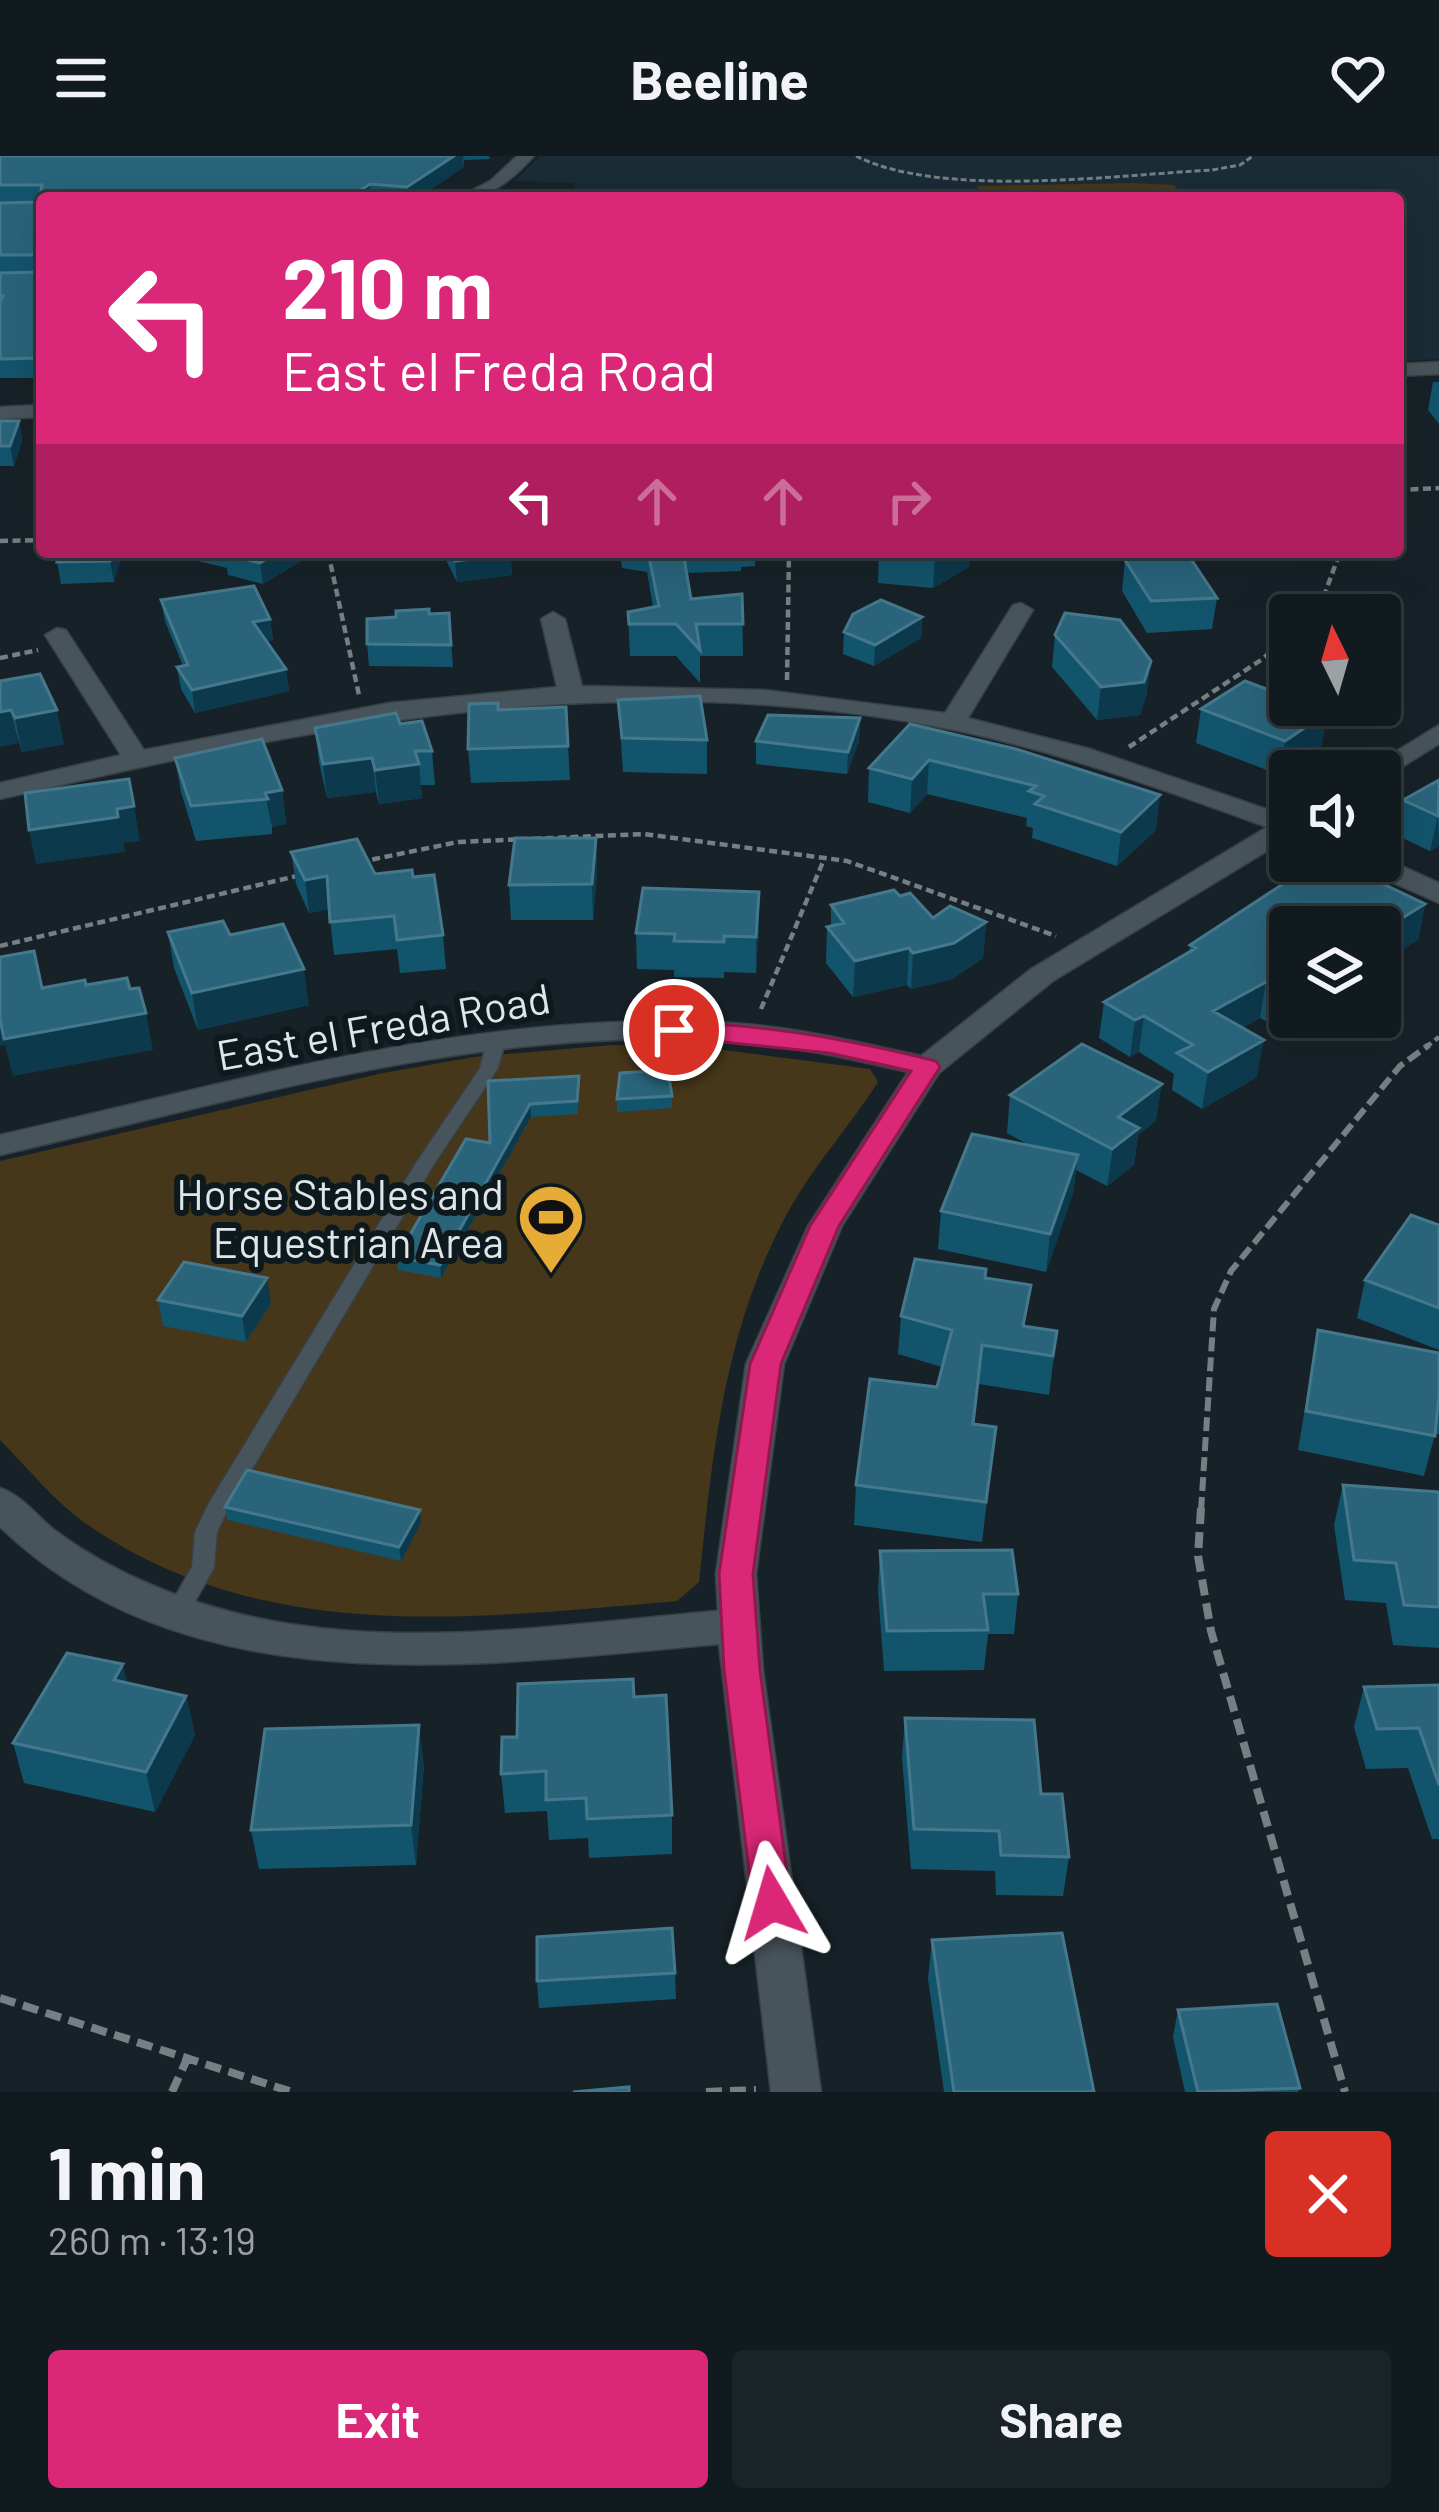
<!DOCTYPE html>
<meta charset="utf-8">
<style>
body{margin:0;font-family:Barlow,sans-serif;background:#1a2327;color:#f1f3f6;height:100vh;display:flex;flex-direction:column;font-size:45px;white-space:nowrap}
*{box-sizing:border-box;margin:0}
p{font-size:39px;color:#9ca1a4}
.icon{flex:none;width:66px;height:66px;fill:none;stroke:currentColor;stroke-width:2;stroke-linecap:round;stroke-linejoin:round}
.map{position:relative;height:1936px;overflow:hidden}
.sheet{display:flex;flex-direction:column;background:#111a1e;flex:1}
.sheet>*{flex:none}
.banner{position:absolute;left:36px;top:36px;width:1368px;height:366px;border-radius:12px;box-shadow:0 12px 48px #0002,0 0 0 3px #30383c;background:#db2777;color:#fff;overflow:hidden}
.needle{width:78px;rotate:355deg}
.fabs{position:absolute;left:1269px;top:438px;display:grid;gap:24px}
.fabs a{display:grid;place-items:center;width:132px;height:132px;border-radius:12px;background:#111a1e;box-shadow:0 12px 48px #0002,0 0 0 3px #30383c;font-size:60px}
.pin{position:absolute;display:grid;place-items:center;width:102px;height:102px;color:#fff;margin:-51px;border:6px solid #fff;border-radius:50%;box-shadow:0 3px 12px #0007}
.me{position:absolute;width:132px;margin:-66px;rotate:353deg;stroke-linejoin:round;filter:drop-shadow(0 0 9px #0008)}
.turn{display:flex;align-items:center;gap:42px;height:252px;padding:0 48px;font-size:54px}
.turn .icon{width:156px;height:156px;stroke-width:2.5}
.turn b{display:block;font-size:84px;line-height:102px}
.lanes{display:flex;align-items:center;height:114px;padding:0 48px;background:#0003;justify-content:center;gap:60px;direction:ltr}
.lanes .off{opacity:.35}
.round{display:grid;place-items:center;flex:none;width:126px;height:126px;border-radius:12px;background:#1a2327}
.head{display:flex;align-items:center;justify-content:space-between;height:204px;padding:0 48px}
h1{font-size:72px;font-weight:700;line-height:90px}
.primary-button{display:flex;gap:24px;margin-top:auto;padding:24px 48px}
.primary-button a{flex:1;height:138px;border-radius:12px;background:#db2777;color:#fff;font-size:48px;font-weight:700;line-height:138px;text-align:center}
.primary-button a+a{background:#1a2327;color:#f1f3f6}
header{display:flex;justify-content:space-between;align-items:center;height:156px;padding:0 48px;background:#111a1e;font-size:54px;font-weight:700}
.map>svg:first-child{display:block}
.built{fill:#1a2c36}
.green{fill:#46371b}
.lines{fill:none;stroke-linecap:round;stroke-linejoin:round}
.service-casing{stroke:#384045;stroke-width:3}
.minor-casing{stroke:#384045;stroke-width:3}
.tertiary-casing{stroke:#384045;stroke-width:3}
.path-far3{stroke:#767f84;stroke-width:3;stroke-dasharray:6 3;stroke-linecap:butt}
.path-far2{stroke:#767f84;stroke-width:4.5;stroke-dasharray:8 4.5;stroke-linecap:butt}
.path-far1{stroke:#767f84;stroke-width:6;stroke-dasharray:14 6;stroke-linecap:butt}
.path{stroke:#767f84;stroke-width:8;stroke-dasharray:16 8;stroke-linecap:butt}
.service{fill:#48545b;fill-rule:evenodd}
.minor{fill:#48545b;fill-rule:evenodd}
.tertiary{fill:#48545b;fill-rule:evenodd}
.wall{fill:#13546d}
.shaded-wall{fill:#0c394c}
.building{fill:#29647b;stroke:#45788c;stroke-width:3}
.route{fill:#db2777;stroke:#8e194d;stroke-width:3}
.labels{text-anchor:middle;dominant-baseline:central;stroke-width:12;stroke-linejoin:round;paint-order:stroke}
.street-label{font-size:42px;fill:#dee6ea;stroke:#0e191e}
.poi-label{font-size:42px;fill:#dee6ea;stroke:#0e191e;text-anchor:end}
</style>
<header><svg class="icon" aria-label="menu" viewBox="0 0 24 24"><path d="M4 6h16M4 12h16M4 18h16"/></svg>Beeline<svg class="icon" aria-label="heart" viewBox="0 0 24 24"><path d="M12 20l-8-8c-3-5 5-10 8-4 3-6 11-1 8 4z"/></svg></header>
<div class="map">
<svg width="1439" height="1936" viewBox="0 0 1439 1936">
<rect width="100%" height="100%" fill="#172228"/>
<path class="built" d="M540,0H1439V203L1398,205V42H576L574,27L515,25Z"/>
<path class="green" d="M1134,27L1174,29L1184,42H984L977,30Z
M612,889L708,892L870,913L878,926C850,970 814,1009 789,1054C724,1173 713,1294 699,1426L677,1445C474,1462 263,1491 85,1367C54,1345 27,1311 0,1284V1005L383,917L474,901Z"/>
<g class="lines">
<defs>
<path id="service" d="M496,881L505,886L498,912L434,1008L227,1355L217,1376L214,1412L186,1461L178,1464L170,1461L167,1455L192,1411L195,1376L209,1347L416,1007L480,912L487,886Z"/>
<path id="minor" d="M517,0H534C511,25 491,42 457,42L490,25Z
M1021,447L1033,454L968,562L1090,593L1290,661V681L1053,825L939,917L842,1070L784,1208L756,1418L763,1514L821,1936H771L719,1488C482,1509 190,1554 0,1371V1332C24,1340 38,1362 57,1376C87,1398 120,1416 154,1430C332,1506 531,1471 718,1455L716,1418L746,1208L808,1070L908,916C851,903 795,890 737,886C489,867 239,944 0,999V979C238,925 485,852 732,867C796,871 859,886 921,900L1031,813L1267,671C1164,634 1061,596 954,574C621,507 323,568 0,643V627L121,599L45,479L57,472L66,474L144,594L389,547L557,531L541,463L553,456L565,463L582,530L764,534L945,557L1013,449Z
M1439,569V588L1386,621L1380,622V615H1364Z
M1380,700L1439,727V747L1357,711L1353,705H1380Z"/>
<path id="tertiary" d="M1439,206V218L1398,220V208Z
M42,249V261L0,263V251Z"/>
</defs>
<use href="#service" class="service-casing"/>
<use href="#minor" class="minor-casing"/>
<use href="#tertiary" class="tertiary-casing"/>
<path class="path-far3" d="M856,0C942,43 1115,19 1212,14L1240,9L1253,0"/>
<path class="path-far2" d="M1398,334L1439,332
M0,385L42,384
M328,396L359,539
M1306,459L1324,440L1340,396
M0,502L38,494
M787,524L789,396
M1129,591L1264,502L1290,475
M360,706L458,686L644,678L847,705L1056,780
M0,790L301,719
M761,853L825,701
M1425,892L1439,881"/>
<path class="path-far1" d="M1201,1355L1214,1153L1231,1115L1400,910L1429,889"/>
<path class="path" d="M1201,1352L1198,1400L1211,1475L1345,1936
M0,1842L292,1936
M172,1936L188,1901
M706,1936L756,1934"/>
<use href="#service" class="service"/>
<use href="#minor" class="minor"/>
<use href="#tertiary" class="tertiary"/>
</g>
<path class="wall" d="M0,0H489L490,3L464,4V11L418,42H42V222H0V47L39,46H0Z
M1433,226H1439V268L1428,254Z
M0,265H19L22,284L14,310H0Z
M197,396H300L301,405L263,428L228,419L227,412L198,405Z
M445,396H510L512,419L457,426L445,402Z
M620,396H755V410L741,411V415L687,417L691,443L742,438L743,500H700V527L676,500H630L628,456L653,451L647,416L622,412Z
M879,396H970L969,411L933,432L878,427Z
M122,399L114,426L61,428L57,406Z
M1125,404L1217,442L1212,473L1147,477L1122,435Z
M161,444L270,463L273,484L267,485L286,513L289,535L195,557L181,533L177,511L183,510L165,465Z
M449,457L453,511L369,510L367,488L429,458Z
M922,461L921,482L874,510L843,498L844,476Z
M1055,479L1147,537L1140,559L1097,564L1052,511Z
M0,525L64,588L22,596Z
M618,544L707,584V618L623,616Z
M566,551L570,624L471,627L468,593L498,554Z
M1201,553L1322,589L1280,619L1196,587Z
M860,562L859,585L847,618L756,608V585Z
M400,568L432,595L435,629H421L422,642L379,648L376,636L327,642L319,606L315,572Z
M910,568L1156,674L1117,710L1032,682L1033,672L1026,670L1027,662L927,638L910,657L868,646L869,612Z
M175,602L282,634L286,668L272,671V678L196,685L181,636Z
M1439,624V690L1430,695L1396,679L1403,644Z
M596,682L597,717L593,764H511L509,729Z
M291,696L375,718L413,721L443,779L446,813L400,817L397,793L334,799L329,753L309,757L296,728Z
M1282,721L1425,748L1418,784L1380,807V771H1290V861H1315L1291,878L1260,862L1242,872L1257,921L1202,953L1172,934L1174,918L1139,896L1130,901L1099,882L1104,846L1189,796L1190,789L1281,730Z
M900,740L933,762L986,766L983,802L952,823L911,833L907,829L853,841L826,807L827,771L831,770V749Z
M759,771L756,817L724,816V822L674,821V814L637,813L636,777Z
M168,776L309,849L198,874L174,812Z
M579,920L578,958L531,961L441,1122L398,1114L397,1101L490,987L488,925Z
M1010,939L1156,965L1138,979L1134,1009L1107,1030L1076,1014L1073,1037L1046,1116L938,1093L941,1055L1031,990L1007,977Z
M672,940V952L617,956V943Z
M1439,1069V1194L1357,1162L1365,1124Z
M985,1122L1026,1171L1057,1175L1049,1239L979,1228L974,1268L996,1271L982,1386L854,1369L856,1329L937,1231L942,1211L898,1198L901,1160Z
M158,1144L271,1148L246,1186L163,1170Z
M1318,1174L1439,1197V1278H1435L1424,1320L1298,1294Z
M1343,1329L1439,1336V1492L1393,1489L1386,1447L1345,1444L1334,1369Z
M225,1351L421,1367L401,1405L228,1364Z
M880,1395L1018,1438L1014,1478H988L984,1514L884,1515L878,1435Z
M1439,1529V1683H1432L1408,1612L1366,1613L1354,1571L1364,1531Z
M186,1540L195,1579L155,1656L24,1627L13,1587Z
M634,1541L672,1659V1698L589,1702L588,1682L549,1684L547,1655L505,1657L501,1618L517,1581Z
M905,1562L1041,1638L1069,1701L1063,1740L996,1739L995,1715L911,1713L902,1602Z
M424,1608L416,1709L259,1713L251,1674Z
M932,1784L1094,1936H944L928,1823Z
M675,1817L676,1843L539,1852L537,1825Z
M1178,1854L1300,1932L1298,1936H1185L1173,1881Z"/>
<path class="shaded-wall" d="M454,0H463L464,11L418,42H408L407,31Z
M370,28L371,42H348Z
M19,265L22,284L14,310L10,290Z
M113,396H122V399L114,426L110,405Z
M278,396H300L301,405L263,428L260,407Z
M944,396H970L969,411L933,432L935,401Z
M511,398L512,419L457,426L455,405Z
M922,461L921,482L874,510L875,489Z
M270,463L273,484L256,487L253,466Z
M1151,505L1147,537L1140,559L1097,564L1101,531Z
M286,513L289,535L195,557L192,534Z
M11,554L18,587L0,591V556Z
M57,554L64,588L22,596L15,562Z
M1328,556L1322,589L1280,619L1285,585Z
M860,562L859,585L847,618L848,596Z
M372,602L376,636L327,642L323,608Z
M929,604L927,638L910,657L912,623Z
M419,608L422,642L379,648L375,614Z
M282,634L286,668L272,671L265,637Z
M1160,639L1156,674L1117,710L1121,676Z
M134,650L140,685L123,687L117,653Z
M1438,660L1439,690L1430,695Z
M118,661L125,696L36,708L29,674Z
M596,682L597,717L593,764L592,728Z
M327,720L331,753L309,757L305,724Z
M759,736V771L756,817V781Z
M1336,748L1332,771H1301Z
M1425,748L1418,784L1380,807L1386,772Z
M986,766L983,802L952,823L911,833L913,797Z
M1290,779V810L1275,789Z
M909,792L907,829L853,841L855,805Z
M304,813L309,849L198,874L192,837Z
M1266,826L1260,862L1207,891L1213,855Z
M146,857L153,894L13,920L5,889L0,890V861Z
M1144,860L1139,896L1130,901L1135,864Z
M1294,861H1315L1291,878Z
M1264,884L1257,921L1202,953L1208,916Z
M1162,928L1156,965L1138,979L1134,1009L1107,1030L1118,961Z
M530,948L531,961L441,1122L440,1109Z
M1078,999L1073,1037L1046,1116L1050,1078Z
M267,1122L271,1148L246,1186L242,1160Z
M420,1354L421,1367L401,1405L399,1391Z
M123,1508L132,1548L114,1524Z
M186,1540L195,1579L155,1656L146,1616Z
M419,1569L424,1608L416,1709L411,1669Z"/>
<path class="building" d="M0,0H454L407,31L370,28L348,42H42V99H0V47L39,46L42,29H0Z
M42,99V202L0,203V146L3,140H0V117L39,116Z
M0,265H19L10,290H0Z
M61,396H113L110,405L57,406Z
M229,396H278L260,407L225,398Z
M451,396H510L511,398L455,405Z
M648,396H683L691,443L742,438L743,468H696L700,494L676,468H629L628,456L659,450Z
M882,396H944L935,401Z
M1189,400L1217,442L1151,445L1125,404Z
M254,430L270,463L253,466L286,513L192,534L177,511L188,509L161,444Z
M881,444L922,461L875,489L844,476L853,458Z
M429,453V458L449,457L451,489L367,488V463L396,461V455Z
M1065,457L1120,464L1151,505L1144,526L1101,531L1055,479Z
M40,518L57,554L15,562L11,554L0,556V525Z
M1245,525L1290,542V549H1310L1328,556L1285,585L1201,553Z
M700,540L707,584L622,582L618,544Z
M498,547V554L566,551L568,590L468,593L469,548Z
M396,557L400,568L422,565L432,595H415L419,608L375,614L372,602L323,608L315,572Z
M768,559L860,562L848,596L756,585Z
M910,568L1016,593L1160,639L1121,676L1035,648L1044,640L1029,635L1036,630L929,604L912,623L869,612Z
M262,583L282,634L265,637L268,643L191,650L175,602Z
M129,623L134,650L117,653L118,661L29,674L25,637Z
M1439,624L1438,660L1403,644Z
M515,682H596L592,728L509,729Z
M357,683L375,718L412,714L413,721L434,719L443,779L397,784L394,760L330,766L327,720L305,724L291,696Z
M1311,705H1335L1425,748L1386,772L1336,748L1301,771H1290V779L1275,789L1290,796V837L1266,826L1213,855L1264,884L1208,916L1177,897L1193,889L1144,860L1135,864L1104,846L1196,792L1190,789L1289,724L1282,721Z
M643,732L759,736L756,781L724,780V786L674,785L675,778L636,777Z
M894,734L900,740L910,737L933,762L950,750L986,766L954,787L913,797L909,792L855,805L827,771L844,767L831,749Z
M223,765L230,779L283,768L304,813L192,837L168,776Z
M34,795L42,832L85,824L86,829L127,822L130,833L139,832L146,857L4,883L0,863V801Z
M1082,888L1162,928L1118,961L1139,972L1112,993L1010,939Z
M668,914L672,940L617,943L620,917Z
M579,920L577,945L530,948L440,1109L397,1101L466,983L490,987L488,925Z
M972,978L1078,999L1050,1078L941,1055Z
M1411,1059L1439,1069V1152L1365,1124Z
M915,1103L986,1113L985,1122L1031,1129L1023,1170L1057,1175L1053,1200L982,1189L973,1268L996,1271L986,1346L856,1329L870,1223L937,1231L952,1174L901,1160Z
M184,1106L267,1122L242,1160L158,1144Z
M1318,1174L1439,1197V1237L1435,1280L1306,1255Z
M247,1314L420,1354L399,1391L225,1351Z
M1343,1329L1439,1336V1451L1404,1449L1396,1407L1354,1404Z
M1012,1394L1018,1438H983L988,1474L887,1475L880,1395Z
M67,1497L123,1508L114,1524L186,1540L146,1616L13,1587Z
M633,1523L634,1541L666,1539L672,1659L587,1663L586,1642L546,1644V1615L501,1618L502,1581H517L518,1528Z
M1439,1529V1629L1419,1572L1377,1573L1364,1531Z
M905,1562L1034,1564L1041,1638H1062L1069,1701L1001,1699L999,1675L914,1673Z
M419,1569L411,1669L251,1674L265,1573Z
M672,1772L675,1817L537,1825V1781Z
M1062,1777L1094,1936H954L932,1784Z
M1277,1848L1300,1932L1198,1936L1178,1854Z
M629,1931V1936H573Z"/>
<path class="route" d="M674,867C763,867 850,884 936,905L940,911L839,1070L781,1208L753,1418L760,1514L791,1747L786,1759L772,1764L758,1759L753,1747L724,1514L719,1418L750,1208L810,1070L911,915L829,897L665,880L661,874Z"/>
<defs>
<symbol id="stadium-pin" viewBox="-11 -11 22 30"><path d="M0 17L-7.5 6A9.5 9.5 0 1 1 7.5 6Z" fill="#e6ac36" stroke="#0e191e"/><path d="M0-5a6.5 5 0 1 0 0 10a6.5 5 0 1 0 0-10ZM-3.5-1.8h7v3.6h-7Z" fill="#111"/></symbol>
</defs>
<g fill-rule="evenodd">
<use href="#stadium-pin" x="513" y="1023" width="76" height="104"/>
</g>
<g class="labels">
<g class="street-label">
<text transform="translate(383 869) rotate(-10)">East el Freda Road</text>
</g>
<g class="poi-label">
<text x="504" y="1037">Horse Stables and<tspan x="504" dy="48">Equestrian Area</tspan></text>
</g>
</g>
</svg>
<div class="fabs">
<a><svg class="needle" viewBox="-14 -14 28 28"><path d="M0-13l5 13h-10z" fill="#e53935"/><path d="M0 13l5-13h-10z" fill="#9ca1a4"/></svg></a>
<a><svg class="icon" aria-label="sound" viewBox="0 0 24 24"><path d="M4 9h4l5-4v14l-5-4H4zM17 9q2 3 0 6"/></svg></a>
<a><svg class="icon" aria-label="layers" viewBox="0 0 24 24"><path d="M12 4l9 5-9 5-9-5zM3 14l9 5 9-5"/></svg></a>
</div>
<div class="pin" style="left:674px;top:874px;background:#d93025"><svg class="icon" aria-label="arrive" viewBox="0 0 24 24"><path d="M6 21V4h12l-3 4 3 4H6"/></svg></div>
<svg class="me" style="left:772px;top:1747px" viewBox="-20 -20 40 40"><path d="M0-17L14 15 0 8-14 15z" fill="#db2777" stroke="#fff" stroke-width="4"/></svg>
<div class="banner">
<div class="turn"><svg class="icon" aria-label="left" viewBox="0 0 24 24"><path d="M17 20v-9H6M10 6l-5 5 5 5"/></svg><div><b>210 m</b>East el Freda Road</div></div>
<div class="lanes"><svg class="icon" aria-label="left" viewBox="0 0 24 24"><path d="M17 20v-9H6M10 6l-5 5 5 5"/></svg><svg class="icon off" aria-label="ahead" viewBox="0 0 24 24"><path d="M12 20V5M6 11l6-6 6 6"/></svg><svg class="icon off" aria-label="ahead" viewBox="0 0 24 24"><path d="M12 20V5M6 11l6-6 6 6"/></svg><svg class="icon off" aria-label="right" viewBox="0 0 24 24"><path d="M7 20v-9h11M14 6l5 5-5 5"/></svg></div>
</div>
</div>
<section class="sheet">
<div class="head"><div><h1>1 min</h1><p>260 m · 13:19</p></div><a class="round" style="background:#d93025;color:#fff"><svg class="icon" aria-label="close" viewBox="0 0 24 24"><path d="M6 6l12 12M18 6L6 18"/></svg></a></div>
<div class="primary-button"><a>Exit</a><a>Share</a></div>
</section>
